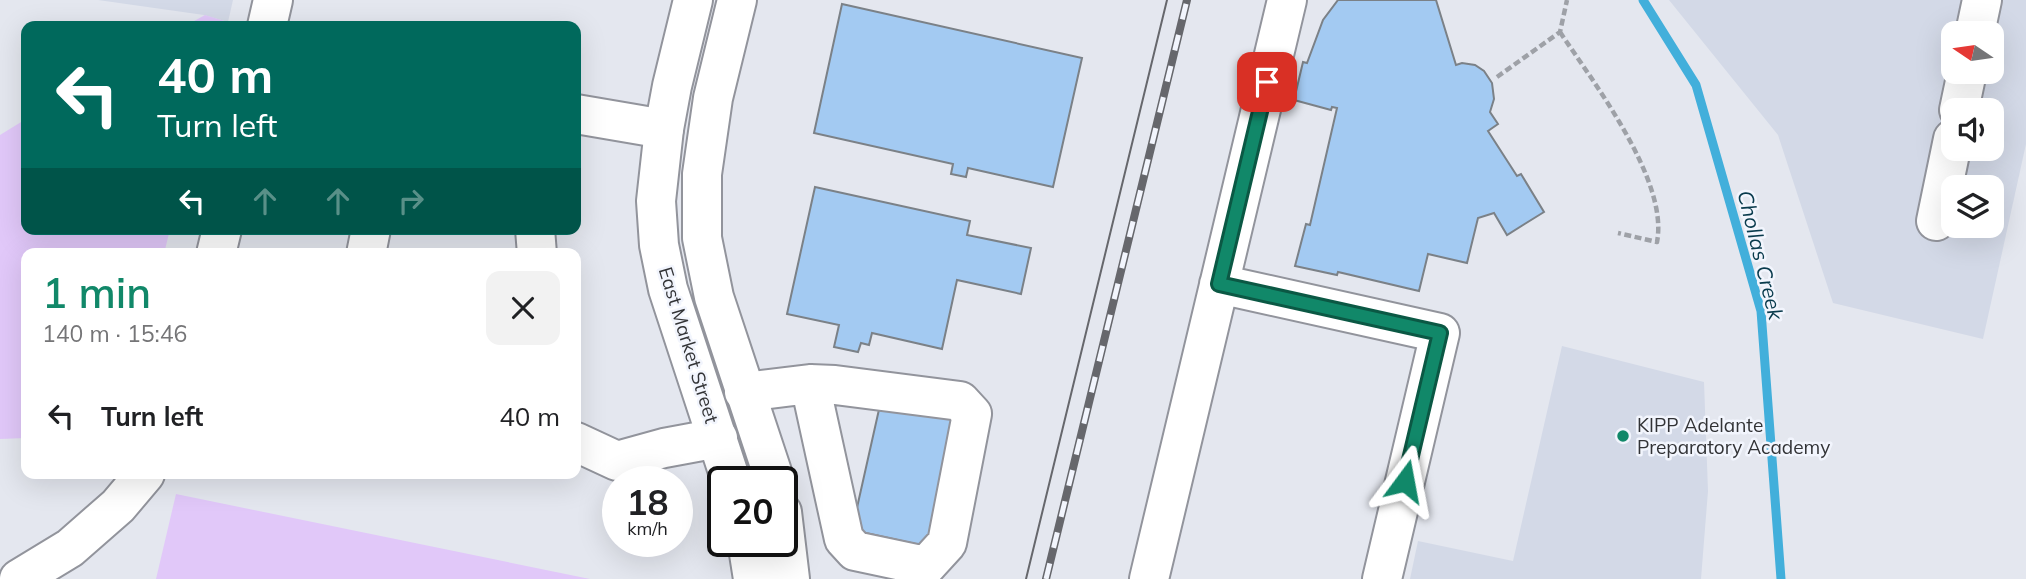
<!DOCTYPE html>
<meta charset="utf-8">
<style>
body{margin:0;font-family:Mulish,sans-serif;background:#f2f2f2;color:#202124;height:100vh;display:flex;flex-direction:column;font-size:26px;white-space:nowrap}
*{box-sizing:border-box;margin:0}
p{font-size:23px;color:#757577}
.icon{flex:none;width:38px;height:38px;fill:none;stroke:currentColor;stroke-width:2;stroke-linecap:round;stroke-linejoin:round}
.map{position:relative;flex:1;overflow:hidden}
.panel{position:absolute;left:21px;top:248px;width:560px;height:231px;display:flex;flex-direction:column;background:#fff;border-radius:14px;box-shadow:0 7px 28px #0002}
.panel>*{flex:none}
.hud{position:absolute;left:21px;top:21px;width:560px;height:214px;border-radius:14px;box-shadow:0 7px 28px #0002;background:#00695c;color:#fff;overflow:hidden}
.needle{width:46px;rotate:283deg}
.fabs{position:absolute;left:1941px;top:21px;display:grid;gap:14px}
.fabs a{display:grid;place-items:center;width:63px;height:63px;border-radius:14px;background:#fff;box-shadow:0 7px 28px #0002;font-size:35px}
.speed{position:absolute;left:602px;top:466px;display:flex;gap:14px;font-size:35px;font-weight:700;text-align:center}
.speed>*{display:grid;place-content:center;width:91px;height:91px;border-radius:50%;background:#fff;box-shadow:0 7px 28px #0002;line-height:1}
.speed small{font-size:18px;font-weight:400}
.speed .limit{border:4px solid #111;border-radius:10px;background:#fff;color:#111}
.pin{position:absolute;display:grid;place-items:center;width:60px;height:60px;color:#fff;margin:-30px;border-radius:14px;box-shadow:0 4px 10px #0006}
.me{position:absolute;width:77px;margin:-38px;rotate:13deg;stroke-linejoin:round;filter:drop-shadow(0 0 5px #0008)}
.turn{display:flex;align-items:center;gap:24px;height:147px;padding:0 21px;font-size:32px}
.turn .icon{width:91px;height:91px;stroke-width:2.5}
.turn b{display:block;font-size:49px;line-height:60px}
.lanes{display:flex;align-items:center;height:66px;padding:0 21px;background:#0003;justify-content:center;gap:35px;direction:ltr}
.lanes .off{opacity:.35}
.round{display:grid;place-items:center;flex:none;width:74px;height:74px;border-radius:14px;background:#f2f2f2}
.headline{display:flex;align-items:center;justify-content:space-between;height:119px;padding:0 21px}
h1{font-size:42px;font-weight:600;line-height:52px;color:#118869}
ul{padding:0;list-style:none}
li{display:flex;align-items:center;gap:21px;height:98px;padding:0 21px}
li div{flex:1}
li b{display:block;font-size:26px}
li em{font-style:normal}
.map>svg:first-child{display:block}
.built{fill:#d3d9e7;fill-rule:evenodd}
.green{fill:#e1c8f9}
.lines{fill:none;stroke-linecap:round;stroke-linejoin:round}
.stream{stroke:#42afdb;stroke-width:9}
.building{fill:#a3caf2;stroke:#7b8187;stroke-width:2}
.minor-casing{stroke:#92949c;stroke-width:42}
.major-casing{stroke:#92949c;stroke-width:42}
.path{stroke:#9ea1a7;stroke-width:4.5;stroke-dasharray:7 3.5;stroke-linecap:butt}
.minor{stroke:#fff;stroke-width:38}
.major{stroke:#fff;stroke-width:38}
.tram{stroke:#66676c;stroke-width:2}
.rail-casing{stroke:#66676c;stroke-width:8}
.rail{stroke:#f2f5fd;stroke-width:5;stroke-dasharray:16;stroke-linecap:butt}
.route-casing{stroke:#0b5844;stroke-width:18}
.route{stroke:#118869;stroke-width:12}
.poi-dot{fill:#118869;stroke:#f2f5fd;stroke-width:2.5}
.labels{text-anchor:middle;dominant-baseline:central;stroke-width:5;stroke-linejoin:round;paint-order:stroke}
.street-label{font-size:19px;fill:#323336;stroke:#f2f5fd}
.poi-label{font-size:19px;fill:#323336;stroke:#f2f5fd;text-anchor:start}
.water-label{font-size:21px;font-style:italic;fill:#083a4c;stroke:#f2f5fd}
</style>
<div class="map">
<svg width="2026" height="579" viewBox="0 0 2026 579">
<rect width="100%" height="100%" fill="#e4e7ef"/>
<path class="built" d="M98,0H233L228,22L204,15Z
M1669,0H2026V144L1983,339L1833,303L1778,135ZM1953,33H1992V72H1953ZM1953,110H1992V149H1953ZM1953,187H1992V226H1953Z
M1562,346L1704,382L1708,491L1701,579H1410L1418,541L1513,561Z"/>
<path class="green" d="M205,15L228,22L227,26H185Z
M26,119V229H170L164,254H26V438L0,439V135Z
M176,494L590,579H156Z"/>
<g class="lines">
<path class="stream" d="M1643,0L1696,85L1761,311L1781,579"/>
</g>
<path class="building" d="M1338,0H1436L1456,65L1462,63L1475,65L1484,71L1492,83L1494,99L1490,112L1498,124L1488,131L1517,176L1521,174L1544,212L1507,235L1494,213L1478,218L1467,263L1428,254L1419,291L1338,272L1337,275L1295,266L1306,224L1310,225L1337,108L1332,107L1331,110L1294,100L1303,62L1307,63L1323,20Z
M842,4L1082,58L1053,187L968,168L966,177L951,174L953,164L814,133Z
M815,187L970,221L967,235L1031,248L1021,294L957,280L942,349L872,333L869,345L861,343L858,352L834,347L839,325L787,314Z
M880,405L965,422L934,548L852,530Z"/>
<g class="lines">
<defs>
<path id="minor" d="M267,26L273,0
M1975,33L1982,0
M1959,110L1967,72
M576,114L664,129
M1936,221L1953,139
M535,229L537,254
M216,254L222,229
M366,254L371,229
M1219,284L1440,333L1382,579
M744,392L810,384L835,385L960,401L972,414L947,543L926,566L855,551L844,539L810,384
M576,442L617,461L664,448L718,438
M19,579L70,548L118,506L145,474
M1149,579L1287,0"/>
<path id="major" d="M693,0L672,86L664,129L656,201L659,245L668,289L731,481
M737,0L713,98L702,174V238L714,297L775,481
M782,512L790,579
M747,541L753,579"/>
</defs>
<use href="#minor" class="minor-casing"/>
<use href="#major" class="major-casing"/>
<path class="path" d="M1560,32C1593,82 1669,180 1657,242L1618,233
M1497,77L1560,32L1567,0"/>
<use href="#minor" class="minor"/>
<use href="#major" class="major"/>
<path class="tram" d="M1026,579L1167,0"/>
<defs>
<path id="rail" d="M1046,579L1187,0"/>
</defs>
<use href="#rail" class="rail-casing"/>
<use href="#rail" class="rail"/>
</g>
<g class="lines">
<defs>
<path id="route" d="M1267,82L1219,284L1440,333L1405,481"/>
</defs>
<use href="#route" class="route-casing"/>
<use href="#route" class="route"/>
</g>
<circle class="poi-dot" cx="1623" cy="436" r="7"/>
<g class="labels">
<g class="street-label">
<text transform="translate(689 345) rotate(73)">East Market Street</text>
</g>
<g class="poi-label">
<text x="1637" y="425">KIPP Adelante<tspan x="1637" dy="22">Preparatory Academy</tspan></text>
</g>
<g class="water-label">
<text transform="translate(1761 255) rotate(76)">Chollas Creek</text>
</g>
</g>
</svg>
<div class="fabs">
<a><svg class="needle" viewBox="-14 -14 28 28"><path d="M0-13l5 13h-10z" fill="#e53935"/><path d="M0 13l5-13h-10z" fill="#757577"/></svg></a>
<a><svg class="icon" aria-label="sound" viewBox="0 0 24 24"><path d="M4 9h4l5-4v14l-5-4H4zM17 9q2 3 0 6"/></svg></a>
<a><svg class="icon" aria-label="layers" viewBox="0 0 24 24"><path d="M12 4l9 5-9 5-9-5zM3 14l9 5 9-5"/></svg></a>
</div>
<div class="speed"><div>18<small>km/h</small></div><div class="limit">20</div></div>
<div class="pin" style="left:1267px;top:82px;background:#d93025"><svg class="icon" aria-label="arrive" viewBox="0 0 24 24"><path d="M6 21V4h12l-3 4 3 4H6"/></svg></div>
<svg class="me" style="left:1405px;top:481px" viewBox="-20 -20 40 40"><path d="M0-17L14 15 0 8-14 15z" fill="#118869" stroke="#fff" stroke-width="4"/></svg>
<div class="hud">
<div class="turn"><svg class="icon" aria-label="left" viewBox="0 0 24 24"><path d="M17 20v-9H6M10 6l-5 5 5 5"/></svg><div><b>40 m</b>Turn left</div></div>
<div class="lanes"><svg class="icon" aria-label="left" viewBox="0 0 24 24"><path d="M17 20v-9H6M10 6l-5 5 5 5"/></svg><svg class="icon off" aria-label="ahead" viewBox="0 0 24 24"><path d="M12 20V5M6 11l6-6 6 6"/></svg><svg class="icon off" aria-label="ahead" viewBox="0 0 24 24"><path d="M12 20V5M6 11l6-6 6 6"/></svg><svg class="icon off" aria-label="right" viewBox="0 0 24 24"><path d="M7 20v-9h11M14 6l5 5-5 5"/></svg></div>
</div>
<section class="panel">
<div class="headline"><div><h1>1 min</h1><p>140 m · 15:46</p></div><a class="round"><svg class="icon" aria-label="close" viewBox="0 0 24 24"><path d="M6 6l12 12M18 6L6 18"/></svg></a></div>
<ul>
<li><svg class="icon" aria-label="left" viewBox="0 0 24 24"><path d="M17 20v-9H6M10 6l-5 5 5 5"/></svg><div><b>Turn left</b></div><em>40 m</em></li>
</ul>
</section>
</div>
